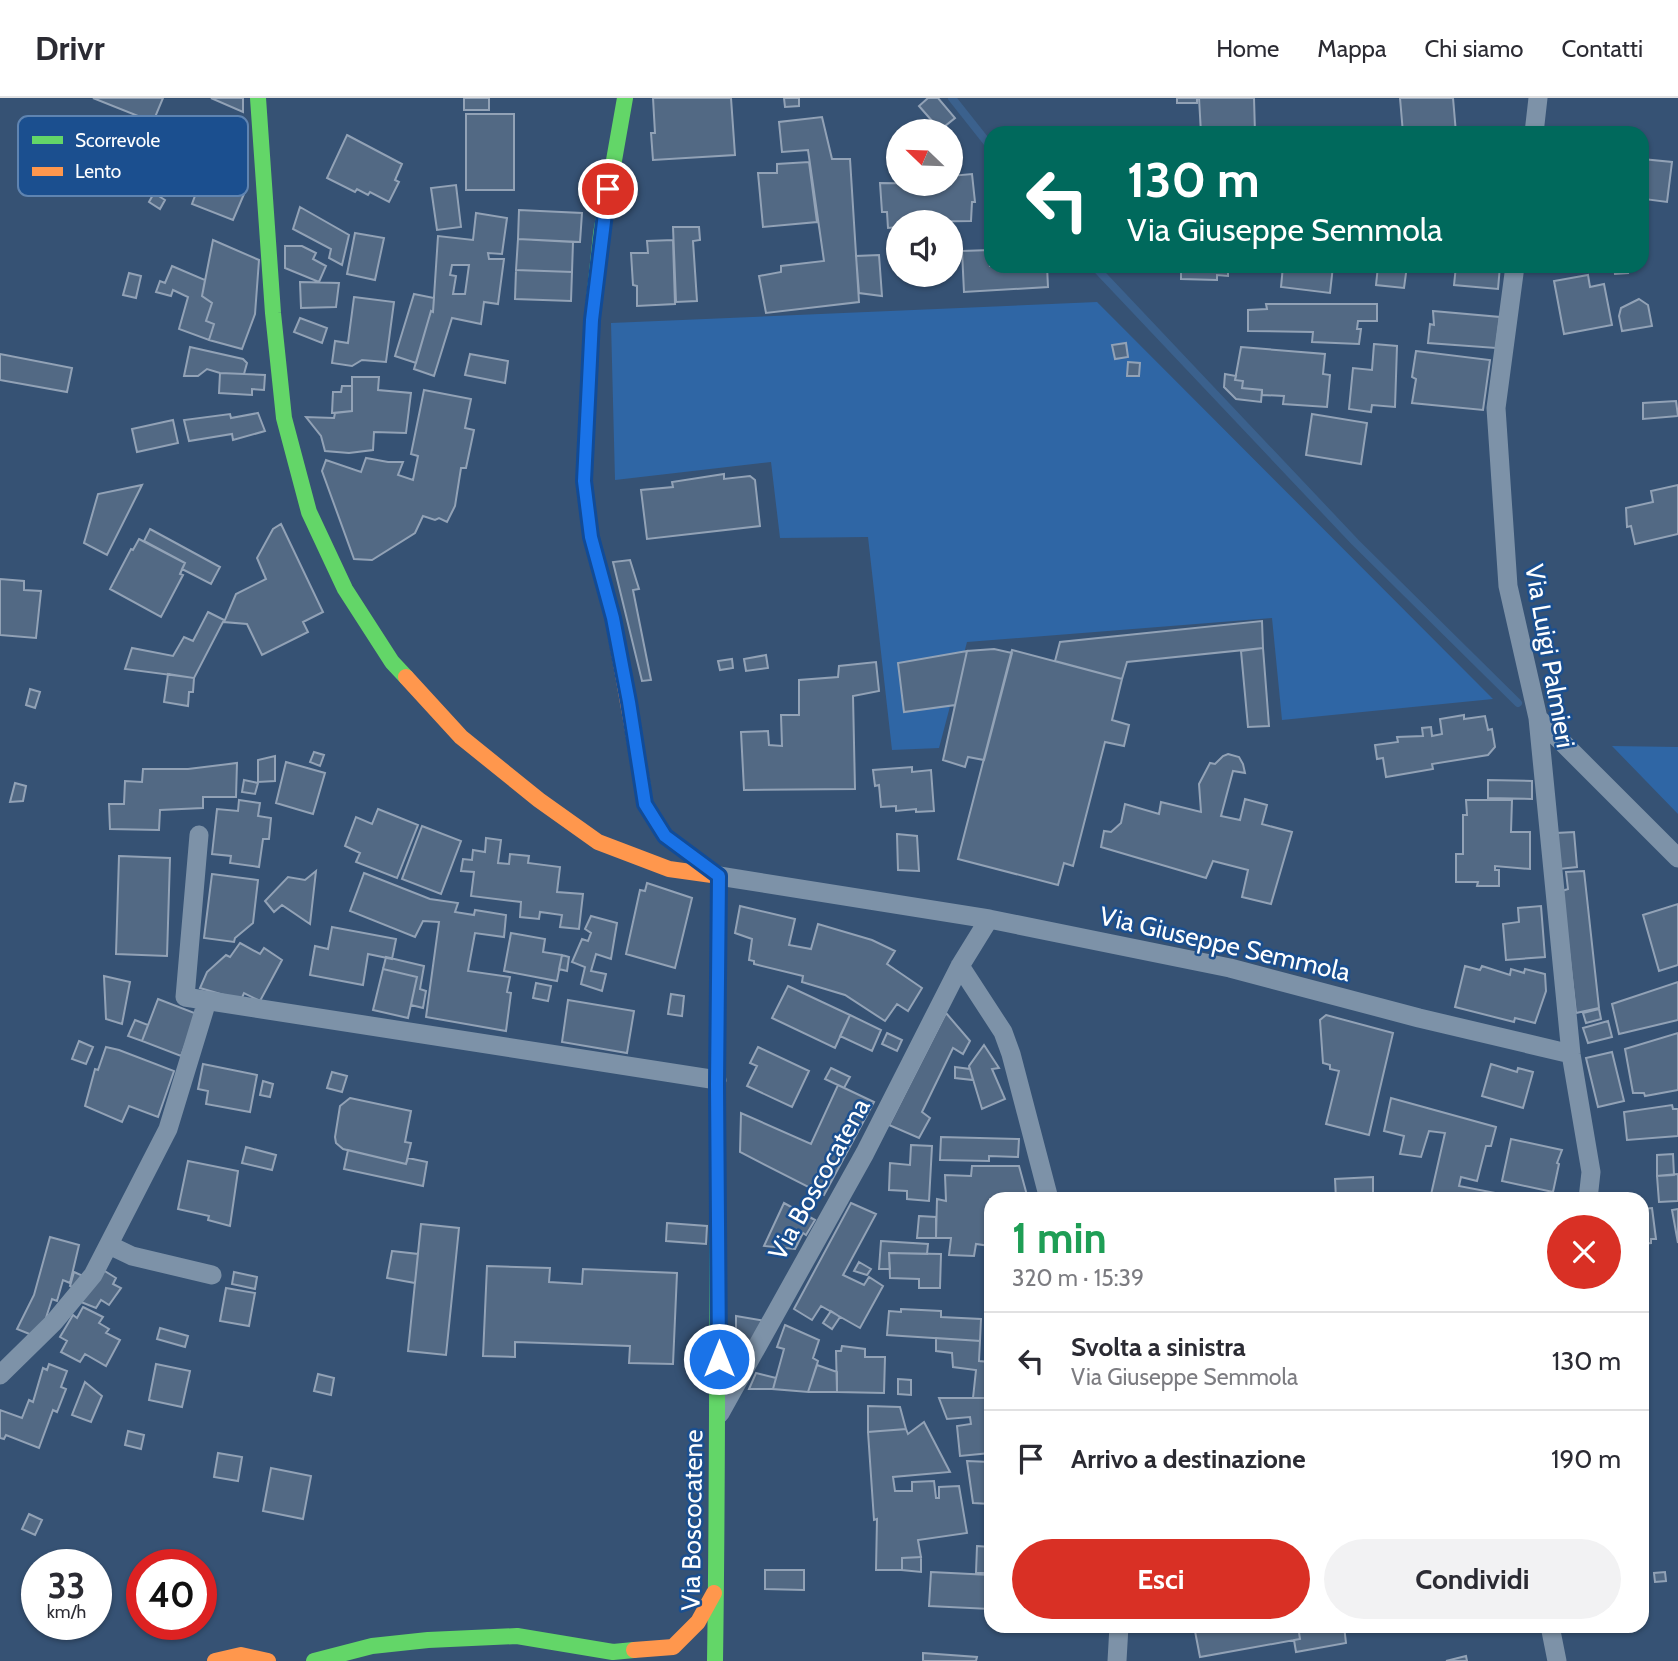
<!DOCTYPE html>
<html lang="it">
<meta charset="utf-8">
<style>
body{margin:0;font-family:Cabin,sans-serif;background:#f2f2f3;color:#2b2b33;height:100vh;display:flex;flex-direction:column;font-size:26px;white-space:nowrap}
*{box-sizing:border-box;margin:0}
p{font-size:23px;color:#7c7c81}
.icon{flex:none;width:38px;height:38px;fill:none;stroke:currentColor;stroke-width:2;stroke-linecap:round;stroke-linejoin:round}
.map{position:relative;flex:1;overflow:hidden}
.panel{position:absolute;left:984px;top:1094px;width:665px;height:441px;display:flex;flex-direction:column;background:#fff;border-radius:21px;box-shadow:0 2px 5px #0004}
.panel>*{flex:none}
.guide{position:absolute;left:984px;top:28px;width:665px;height:147px;border-radius:21px;box-shadow:0 2px 5px #0004;background:#00695c;color:#fff;overflow:hidden}
.needle{width:46px;rotate:293deg}
.buttons{position:absolute;left:886px;top:21px;display:grid;gap:14px}
.buttons a{display:grid;place-items:center;width:77px;height:77px;border-radius:50%;background:#fff;box-shadow:0 2px 5px #0004;font-size:35px}
.speed{position:absolute;left:21px;top:1451px;display:flex;gap:14px;font-size:35px;font-weight:700;text-align:center}
.speed>*{display:grid;place-content:center;width:91px;height:91px;border-radius:50%;background:#fff;box-shadow:0 2px 5px #0004;line-height:1}
.speed small{font-size:18px;font-weight:400}
.speed .limit{border:10px solid #d22;background:#fff;color:#111}
.pin{position:absolute;display:grid;place-items:center;width:60px;height:60px;color:#fff;margin:-30px;border:4px solid #fff;border-radius:50%;box-shadow:0 2px 7px #0007}
.me{position:absolute;width:77px;margin:-38px;rotate:0deg;stroke-linejoin:round;filter:drop-shadow(0 0 5px #0008)}
.turn{display:flex;align-items:center;gap:24px;height:147px;padding:0 28px;font-size:32px}
.turn .icon{width:91px;height:91px;stroke-width:2.5}
.turn b{display:block;font-size:49px;line-height:60px}
.round{display:grid;place-items:center;flex:none;width:74px;height:74px;border-radius:37px;background:#f2f2f3}
.head{display:flex;align-items:center;justify-content:space-between;height:119px;padding:0 28px}
h1{font-size:42px;font-weight:700;line-height:52px;color:#1e9e55}
.action{display:flex;gap:14px;margin-top:auto;padding:14px 28px}
.action a{flex:1;height:80px;border-radius:42px;background:#d93025;color:#fff;font-size:28px;font-weight:700;line-height:80px;text-align:center}
.action a+a{background:#f2f2f3;color:#2b2b33}
ul{padding:0;list-style:none}
li{display:flex;align-items:center;gap:21px;height:98px;padding:0 28px;border-top:2px solid #e1e1e2}
li div{flex:1}
li b{display:block;font-size:26px}
li em{font-style:normal}
header{display:flex;align-items:center;gap:42px;box-sizing:border-box;height:98px;padding:0 35px;background:#fff;border-bottom:2px solid #e1e1e2}
header strong{font-size:33px}
nav{display:flex;gap:38px;margin-inline-start:auto;font-size:24px}
.map>svg:first-child{display:block}
.green{fill:#2f66a5}
.lines{fill:none;stroke-linecap:round;stroke-linejoin:round}
.stream{stroke:#3b618d;stroke-width:8}
.building{fill:#526984;stroke:#92a2b6;stroke-width:2;fill-rule:evenodd}
.street{stroke:#7d92a8;stroke-width:19}
.fast{stroke:#63d668;stroke-width:16}
.slow{stroke:#ff974d;stroke-width:16}
.route-casing{stroke:#114b97;stroke-width:18}
.route{stroke:#1a73e8;stroke-width:12}
.labels{text-anchor:middle;dominant-baseline:central;stroke-width:5;stroke-linejoin:round;paint-order:stroke}
.street-label{font-size:26px;fill:#fff;stroke:#1b4f8f}
.key{fill:#1b4f8f;stroke:#5f84b1;stroke-width:2}
.key-label{font-size:19px;fill:#fff}
</style>
<header>
<strong>Drivr</strong>
<nav><a>Home</a><a>Mappa</a><a>Chi siamo</a><a>Contatti</a></nav>
</header>
<div class="map">
<svg width="1678" height="1563" viewBox="0 0 1678 1563">
<rect width="100%" height="100%" fill="#365274"/>
<path class="green" d="M1097,204L1493,601L1282,622L1272,520L967,544L939,650L892,652L868,439L780,440L771,364L615,382L611,225Z
M1612,648L1678,649V716Z"/>
<g class="lines">
<path class="stream" d="M952,0L990,48
M1094,168L1355,444L1518,605"/>
</g>
<path class="building" d="M93,0H163L153,24Z
M211,0H243V14Z
M464,0H489V12H464Z
M653,0H731L735,57L653,62L651,35H655Z
M784,0H799V8L785,9Z
M928,0H938L955,20L940,32L919,8Z
M1177,0H1197V5H1177Z
M1199,0H1254L1255,35H1201Z
M1400,0H1453L1456,35H1403Z
M466,16H514V92H466Z
M822,19L832,61H850L859,204L766,215L759,178L781,174V168L824,163L808,52L782,54L779,24Z
M347,37L402,66L395,82L399,84L389,104L370,94L368,97L357,91L355,94L327,80Z
M1642,61L1672,64L1667,104L1644,101L1645,94H1642Z
M809,64L817,124L763,129L758,75H777V66Z
M191,67L247,89L233,122L192,106L196,95L182,90Z
M950,75L951,78L972,76L975,104H972L971,123L898,124V129L888,130L887,114H882L880,85L950,86Z
M456,87L461,129L437,132L431,90Z
M154,95L165,102L160,111L149,104Z
M300,109L349,137L342,167L329,160L331,151L293,131Z
M519,112L582,115L580,144L518,141Z
M476,115L507,120L502,156L488,155L489,161H504L498,206L484,204L481,226L452,220L434,278L414,271L431,213L433,214L438,138L473,142ZM452,167H469L465,196H453L456,178L450,177Z
M673,129H699L700,142L693,143L697,203L676,204Z
M355,135L384,140L375,182L347,176Z
M518,141L573,144L572,174L516,172Z
M213,142L259,162L255,216L242,251L209,242L214,226L206,223L212,205L202,198Z
M673,142L675,206L637,208V188L633,187L631,155H648L647,143Z
M285,148H302L316,155L313,161L326,168L319,184L285,170Z
M990,152V168H1047L1048,189L964,194L962,153Z
M879,157L882,198L859,195L856,158Z
M172,168L205,182L202,198L212,205L206,223L214,226L209,242L179,231L188,199L173,192L171,198L156,194L160,183L165,185Z
M1181,168H1228V178L1217,177V182L1181,181Z
M1283,168H1333L1330,195L1281,189Z
M1378,168H1407L1404,190L1376,187Z
M1456,168H1500L1498,191L1454,187Z
M1614,168H1627L1628,175L1615,176Z
M516,172L572,174L571,203L515,201Z
M129,175L141,178L136,200L123,197Z
M1588,177L1590,189L1604,186L1612,227L1564,236L1554,183Z
M300,184L339,185L336,209L301,210Z
M414,196L434,200L433,214L431,213L416,265L395,258Z
M354,199L394,204L386,264L362,262L352,268L332,265L335,243L348,245Z
M1639,201L1648,207L1652,228L1622,233L1619,218L1621,210Z
M1266,206H1377V223H1358L1357,231H1361L1359,246L1312,244L1313,234L1248,233V212L1267,211Z
M1433,213L1500,219L1496,250L1428,245L1430,226L1434,227Z
M300,220L327,230L322,245L294,234Z
M1126,245L1128,259L1115,261L1112,247Z
M1374,246L1397,248L1395,309L1372,307L1371,314L1349,311L1353,270L1372,272Z
M190,249L243,261L247,265L244,276L220,275L207,271L198,278H184Z
M1241,249L1325,256L1323,276L1330,277L1327,309L1283,306L1284,298L1262,297V292L1242,290L1243,283L1235,282Z
M1416,253L1490,262L1483,312L1412,305L1416,281L1412,279Z
M0,256L72,270L67,294L0,282Z
M470,256L508,263L505,285L465,277Z
M1128,264L1140,265L1139,278H1127Z
M220,275L265,277L264,292L252,291V297L219,295Z
M1225,276L1236,278L1235,282L1243,283L1242,290L1262,292L1261,304L1236,301L1224,289Z
M352,279H379L378,292L411,295L406,335L374,334L373,352L349,355L325,353L321,338L306,319L334,320L335,315L352,313Z
M342,288H352V313L332,315L333,294H341Z
M424,292L471,301L465,330L474,332L466,370H461L455,408L447,424L439,420L435,422L423,418L415,435L372,462L354,461L322,373L326,362L361,374L366,360L388,364H403L398,377L413,382L418,358L411,356Z
M1676,303L1678,318L1643,321V305Z
M258,315L265,333L233,342L232,336L189,343L184,322L230,316L231,320Z
M1312,316L1367,325L1361,366L1306,357Z
M173,322L178,345L137,354L132,331Z
M724,376V381L750,378L755,382L760,428L647,441L641,392L673,389L672,384Z
M142,387L107,457L84,445L98,396Z
M1678,387V436L1635,446L1631,428L1627,429L1626,410L1653,404L1651,393Z
M281,426L323,514L303,524L308,534L262,557L247,526L224,524L236,496L266,481L257,460L273,431Z
M150,431L220,469L211,486L182,471L185,465L144,443Z
M139,441L185,465L180,476L183,477L161,519L110,491L131,451L133,452Z
M630,462L639,491L633,492L651,582L642,583L613,464Z
M0,481L24,483V492L41,493L36,540L0,537Z
M208,514L224,522L194,580L125,571L132,550L173,558L184,539L193,543Z
M1262,523L1263,550L1127,564L1122,581L1055,563L1060,544Z
M1263,550L1269,628L1248,629L1241,553Z
M994,551L1012,555L984,662L968,659L965,669L943,662L967,553Z
M1012,552L1122,581L1112,622L1129,627L1124,648L1105,644L1073,768L1064,765L1058,787L958,761Z
M967,553L955,607L904,614L898,565Z
M766,557L768,570L746,573L744,561Z
M732,561L733,570L720,572L718,563Z
M876,564L879,593L853,598L855,691L744,692L741,634L768,633L769,647L782,648L781,617H799V582L838,579L839,568Z
M168,576L194,580L193,594H189L188,608L164,604Z
M30,591L40,594L35,610L26,607Z
M1464,617V621L1485,618L1488,632L1492,631L1495,649L1488,657L1432,666L1433,671L1386,679L1383,660L1377,661L1375,647L1398,644L1397,639L1423,638L1422,630L1431,629L1432,638L1442,636L1440,621Z
M314,654L324,657L320,668L310,664Z
M1228,656L1239,659L1243,666L1245,675L1233,673L1221,718L1240,722L1245,701L1267,707L1262,726L1292,734L1271,806L1242,799L1248,772L1213,763L1206,780L1101,749L1104,733L1111,734L1121,725L1125,706L1159,716L1161,704L1201,714L1199,686L1210,665L1215,666L1223,658Z
M275,658V683L258,684V662Z
M286,664L325,675L313,716L276,705Z
M237,665L236,699H203V710L160,712L159,732L110,731L109,706H124L125,683L142,684L143,671H188Z
M912,669V674L931,672L934,713L916,714V711L896,713V708L881,709L879,687L875,688L873,672Z
M244,682L258,685L255,696L242,694Z
M1488,682L1532,683V701L1488,700Z
M15,685L26,688L23,703L10,704Z
M239,702L260,705L258,718L271,720L269,741H263L259,769L230,765L231,758L212,756L217,711L238,713Z
M1466,702H1512L1511,734H1530V771L1495,768V772H1499V788H1477L1478,784H1456V756H1463V717H1467Z
M378,711L418,727L397,780L356,764L360,755L345,748L356,719L372,726Z
M422,728L461,743L441,796L402,781Z
M1574,734L1577,769L1559,771L1556,735Z
M897,736L917,738L919,773L898,772Z
M486,740L501,742L498,765L509,766L510,756L529,758L528,765L560,769L557,794L583,796L579,831L560,829L562,817L540,814L539,821L520,819L521,804L471,798L474,774L461,773L463,761L472,762L473,752L485,754Z
M119,758L170,760L167,858L116,856Z
M316,773L310,826L282,807L274,814L265,803L288,779L305,782Z
M1584,773L1599,910L1576,915L1562,793L1568,791L1566,774Z
M364,775L430,801L458,805L455,814L474,817L475,812L506,817L504,839L475,835L468,873L510,879L507,894L511,895L506,933L426,919L439,824L423,823L415,839L350,813Z
M212,776L258,782L253,825L235,840L234,844L204,840Z
M647,785L692,800L675,870L626,856L640,792L645,793Z
M1678,806V867L1659,873L1643,817Z
M740,808L795,821L789,847L811,851L818,826L872,842L895,853L887,866L922,890L908,913L897,906L885,923L845,897L802,884L803,878L754,866V863L749,862L752,841L735,835Z
M1541,808L1545,859L1506,862L1503,826L1519,824L1518,810Z
M591,818L617,825L611,861L596,856L591,873L606,876L602,893L581,886L585,869L572,864L582,841L588,843L591,835L585,831Z
M332,829L396,841L392,861L368,856L363,887L310,877L315,848L328,851Z
M511,835L545,841L543,854L562,857L557,883L504,873Z
M240,845L260,856L264,850L282,862L260,903L244,895L241,902L200,890L207,874L226,857L230,859Z
M562,857L569,859L567,873L559,871Z
M386,859L424,868L420,891L426,893L423,910L411,907L417,879L383,871Z
M1465,868L1480,872L1482,868L1510,877L1511,871L1524,875L1525,871L1545,876L1546,893L1535,925L1515,920L1514,924L1455,909Z
M383,871L417,879L408,920L373,912Z
M104,878L130,884L122,926L106,921Z
M1678,884V922L1619,936L1612,906Z
M536,885L551,888L548,903L533,900Z
M788,888L850,917L835,950L772,920Z
M671,896L684,898L682,918L668,916Z
M158,901L197,916L181,958L142,943Z
M568,902L634,913L627,955L562,944Z
M1599,911L1601,921L1586,925L1583,915Z
M946,915L970,943L963,956L953,950L922,1014L930,1020L919,1040L889,1027Z
M850,917L881,932L872,953L840,938Z
M1326,917L1393,935L1369,1037L1326,1026L1339,973L1330,971V967L1323,965L1320,922Z
M135,922L148,927L142,943L128,938Z
M1608,923L1612,939L1588,945L1583,930Z
M887,935L902,942L897,953L882,946Z
M1678,935V992L1645,998L1644,995H1633L1625,951Z
M79,943L93,949L86,966L72,961Z
M984,947L999,970L992,971L1005,1001L982,1011L969,968Z
M106,949L119,952L174,973L158,1019L129,1008L122,1024L85,1008L95,971L98,972Z
M758,949L809,973L792,1009L747,988L757,968L750,965Z
M1612,954L1624,1003L1598,1009L1586,960Z
M203,966L257,977L250,1014L206,1006L208,993L198,991Z
M1491,966L1517,974L1518,970L1533,974L1523,1010L1482,998Z
M955,969L970,971L973,982L955,980Z
M831,970L850,979L844,990L825,981Z
M332,974L347,978L342,994L327,990Z
M263,983L273,986L270,999L260,997Z
M838,987L874,1004L824,1097L740,1054L741,1015L811,1046Z
M350,1000L411,1013L405,1044L411,1045L406,1066L343,1051L336,1045L335,1039L340,1008Z
M1391,1000L1496,1029L1491,1048H1486L1477,1083L1461,1079L1459,1088L1506,1097V1101H1430L1445,1035L1429,1033L1421,1059L1400,1056L1404,1038L1384,1033Z
M1672,1007L1673,1011H1678V1038L1627,1042L1624,1014Z
M941,1039L1019,1041L1018,1059L989,1058V1063L940,1062Z
M1511,1041L1562,1052L1557,1065L1559,1066L1553,1094L1502,1083Z
M911,1047L932,1048L929,1103L907,1101V1093L889,1092L890,1065L910,1067Z
M246,1049L276,1057L272,1072L242,1065Z
M348,1052L406,1066L408,1060L427,1064L423,1088L344,1071Z
M1673,1056L1674,1077L1657,1078V1057Z
M188,1063L238,1073L230,1128L208,1122L209,1118L178,1111Z
M972,1068H1019L1028,1101H990V1148L976,1146L974,1158L949,1157L951,1140H936L937,1101L946,1103L945,1077L971,1078Z
M1678,1076V1103L1659,1104L1657,1078Z
M1373,1079V1096H1382V1101H1336L1335,1081Z
M784,1105L815,1122L806,1137L803,1135L795,1151L764,1148Z
M851,1105L876,1116L843,1177L864,1187L869,1179L883,1188L860,1230L821,1208L812,1222L794,1211Z
M1652,1110L1656,1141H1651V1145L1642,1146V1111Z
M1678,1111V1145L1672,1112Z
M919,1118L936,1119V1140H917Z
M667,1125L707,1128L706,1146L666,1143Z
M421,1126L459,1130L446,1257L408,1253Z
M50,1139L79,1147L70,1185L63,1182L57,1203L52,1201L45,1223L32,1237L17,1231L34,1197Z
M881,1143L928,1146L927,1156L889,1155L890,1171H879Z
M392,1153L418,1156L415,1185L387,1180Z
M889,1155L941,1156L940,1190H919V1181L890,1180Z
M985,1158L990,1159V1182H986Z
M859,1164L871,1171L867,1177L854,1173Z
M487,1168L550,1170L549,1184L582,1186L583,1171L677,1175L673,1266L629,1265L630,1248L515,1244V1259L483,1258Z
M103,1172L116,1180L113,1186L121,1190L109,1207L101,1202L96,1210L81,1204Z
M74,1174L83,1178L77,1191L70,1188Z
M234,1174L257,1179L255,1191L232,1186Z
M226,1190L255,1195L249,1228L220,1223Z
M83,1209L103,1219L99,1225L109,1231L106,1235L120,1242L106,1268L85,1256L80,1264L61,1254L67,1243L60,1239L73,1217L77,1220Z
M901,1211L941,1213V1219L981,1221L980,1243L887,1237L889,1213L901,1214Z
M831,1213L840,1219L832,1231L823,1225Z
M736,1218L766,1223L755,1247L736,1243Z
M785,1227L819,1242L813,1260L818,1263L808,1294L773,1291L784,1251L777,1249Z
M160,1230L188,1238L185,1249L157,1241Z
M936,1240L980,1243L979,1263L990,1264L988,1300H973L976,1272L953,1269L952,1255L936,1253Z
M842,1248L865,1251V1259H885L884,1295L837,1294L836,1253H841Z
M49,1266L67,1273L61,1289L66,1291L57,1314L53,1312L39,1350L6,1337L4,1341L0,1340V1312L22,1320L29,1302L33,1304L43,1270L47,1272Z
M156,1266L190,1273L182,1309L149,1302Z
M817,1267L837,1274V1294H808Z
M756,1275L776,1280L773,1291H749Z
M318,1276L334,1280L331,1297L314,1293Z
M898,1281L911,1282V1297L898,1296Z
M85,1284L102,1298L91,1324L72,1317Z
M939,1300H990V1355L960,1358L957,1328L971,1326L970,1319L947,1321Z
M868,1308L900,1309L906,1331L868,1334Z
M924,1324L950,1374L893,1379L895,1393H912V1384L934,1383L936,1400H939V1389L959,1388L967,1435L918,1442L921,1459L902,1460V1472H876L877,1421L874,1422L868,1334L906,1331L908,1336Z
M128,1333L144,1337L141,1351L125,1347Z
M218,1355L242,1359L238,1383L214,1379Z
M967,1363L990,1364V1406L973,1405Z
M271,1370L311,1378L303,1421L263,1413Z
M29,1416L42,1422L35,1437L22,1431Z
M977,1448L990,1449V1475H976Z
M921,1459V1474L902,1472V1460Z
M765,1472H804V1492L765,1491Z
M931,1474L990,1477V1511L929,1508Z
M1665,1474L1666,1483L1655,1484L1654,1475Z
M1062,1528H1104V1532Z
M1194,1528H1298L1300,1541L1200,1559Z
M1298,1528H1344L1346,1545L1296,1554L1294,1542L1300,1541Z
M923,1555L977,1559L976,1563H923Z
M1466,1558L1467,1563H1446Z"/>
<g class="lines">
<path class="street" d="M1534,35L1538,0
M1515,168L1496,310L1508,488L1538,620L1571,956L1591,1074L1588,1101
M1538,620L1678,760
M199,737L185,899L717,982
M719,778L989,821L1230,870L1419,920L1571,956
M960,868L1003,934L1011,956L1049,1101
M109,1147L132,1158L212,1177
M0,1277L54,1224L93,1177L168,1031L207,903
M720,1315L865,1055L960,868L989,821
M1550,1528L1557,1563
M1117,1563L1119,1528"/>
<path class="fast" d="M258,0L273,215L284,320L309,414L345,491L392,564L406,579
M584,385L592,222L601,136L625,0
M642,684L645,706L665,738L717,776
M314,1563L372,1548L428,1542L517,1538L613,1554L634,1552
M715,1563C719,1301 716,1040 719,778"/>
<path class="slow" d="M584,385L591,439L613,520L642,684
M406,579L461,639L539,702L598,744L669,771L719,778
M634,1552L673,1549L698,1524L714,1495
M215,1563L241,1557L268,1563"/>
</g>
<g class="lines">
<defs>
<path id="route" d="M608,91L592,222L584,383L591,439L613,520L629,604L645,706L665,738L719,778L717,986L719,1261"/>
</defs>
<use href="#route" class="route-casing"/>
<use href="#route" class="route"/>
</g>
<g class="labels">
<g class="street-label">
<text transform="translate(1550 558) rotate(80)">Via Luigi Palmieri</text>
<text transform="translate(1225 846) rotate(13)">Via Giuseppe Semmola</text>
<text transform="translate(819 1081) rotate(-61)">Via Boscocatena</text>
<text transform="translate(692 1422) rotate(-89)">Via Boscocatene</text>
</g>
</g>
<rect x="18" y="18" width="230" height="80" rx="10" class="key"/>
<rect x="32" y="38" width="31" height="8" fill="#63d668"/>
<rect x="32" y="69" width="31" height="9" fill="#ff974d"/>
<g class="key-label">
<text x="75" y="49">Scorrevole</text>
<text x="75" y="80">Lento</text>
</g>
</svg>
<div class="buttons">
<a><svg class="needle" viewBox="-14 -14 28 28"><path d="M0-13l5 13h-10z" fill="#e53935"/><path d="M0 13l5-13h-10z" fill="#7c7c81"/></svg></a>
<a><svg class="icon" aria-label="sound" viewBox="0 0 24 24"><path d="M4 9h4l5-4v14l-5-4H4zM17 9q2 3 0 6"/></svg></a>
</div>
<div class="speed"><div>33<small>km/h</small></div><div class="limit">40</div></div>
<div class="pin" style="left:608px;top:91px;background:#d93025"><svg class="icon" aria-label="arrive" viewBox="0 0 24 24"><path d="M6 21V4h12l-3 4 3 4H6"/></svg></div>
<svg class="me" style="left:719px;top:1261px" viewBox="-20 -20 40 40"><circle r="17" fill="#1a73e8" stroke="#fff" stroke-width="3"/><path d="M0-11L8 9 0 5-8 9z" fill="#fff"/></svg>
<div class="guide">
<div class="turn"><svg class="icon" aria-label="left" viewBox="0 0 24 24"><path d="M17 20v-9H6M10 6l-5 5 5 5"/></svg><div><b>130 m</b>Via Giuseppe Semmola</div></div>
</div>
<section class="panel">
<div class="head"><div><h1>1 min</h1><p>320 m · 15:39</p></div><a class="round" style="background:#d93025;color:#fff"><svg class="icon" aria-label="close" viewBox="0 0 24 24"><path d="M6 6l12 12M18 6L6 18"/></svg></a></div>
<ul>
<li><svg class="icon" aria-label="left" viewBox="0 0 24 24"><path d="M17 20v-9H6M10 6l-5 5 5 5"/></svg><div><b>Svolta a sinistra</b><p>Via Giuseppe Semmola</p></div><em>130 m</em></li>
<li><svg class="icon" aria-label="arrive" viewBox="0 0 24 24"><path d="M6 21V4h12l-3 4 3 4H6"/></svg><div><b>Arrivo a destinazione</b></div><em>190 m</em></li>
</ul>
<div class="action"><a>Esci</a><a>Condividi</a></div>
</section>
</div>
